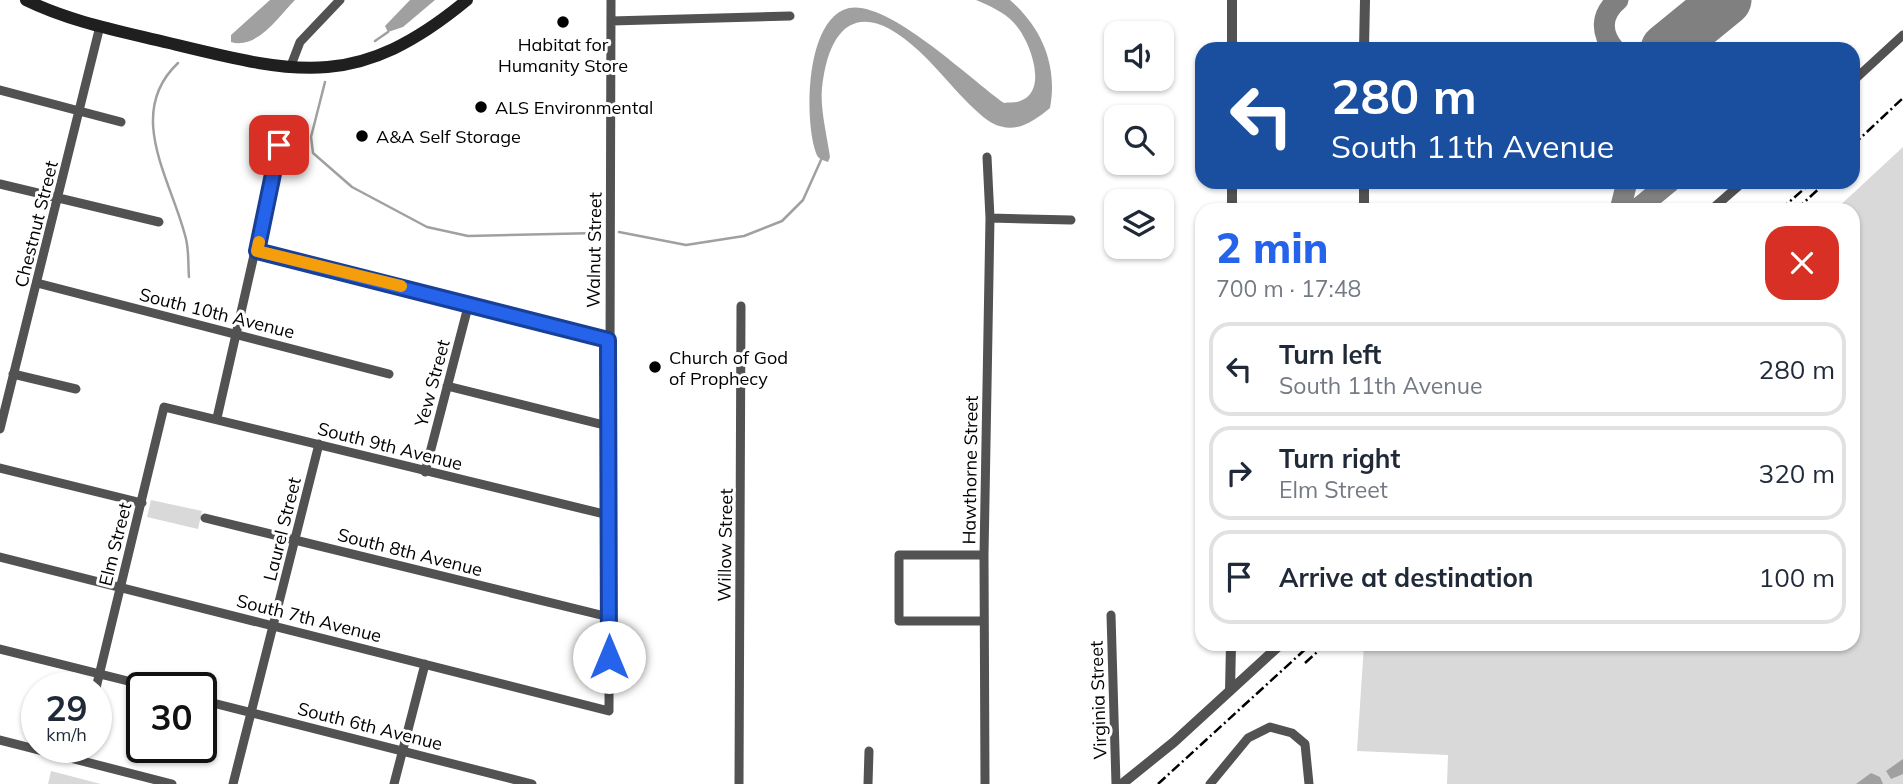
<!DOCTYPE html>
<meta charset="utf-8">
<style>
body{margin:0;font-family:Mulish,sans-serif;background:#f6f6f7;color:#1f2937;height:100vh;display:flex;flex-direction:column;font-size:26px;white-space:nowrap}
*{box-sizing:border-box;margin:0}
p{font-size:23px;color:#747a83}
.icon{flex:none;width:38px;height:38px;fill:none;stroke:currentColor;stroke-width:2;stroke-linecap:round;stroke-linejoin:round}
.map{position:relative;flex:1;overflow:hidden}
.details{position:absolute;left:1195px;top:203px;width:665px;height:448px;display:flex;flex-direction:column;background:#fff;border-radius:21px;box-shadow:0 2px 5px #0004}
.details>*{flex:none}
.top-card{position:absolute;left:1195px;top:42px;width:665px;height:147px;border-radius:21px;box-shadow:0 2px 5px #0004;background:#1a4fa0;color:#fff;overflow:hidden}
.fabs{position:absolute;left:1104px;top:21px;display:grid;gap:14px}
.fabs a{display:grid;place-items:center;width:70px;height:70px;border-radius:14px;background:#fff;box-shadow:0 2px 5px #0004;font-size:35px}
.speed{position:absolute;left:21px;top:672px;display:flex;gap:14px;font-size:35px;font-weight:700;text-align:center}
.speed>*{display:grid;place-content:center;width:91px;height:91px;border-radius:50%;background:#fff;box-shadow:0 2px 5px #0004;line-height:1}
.speed small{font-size:18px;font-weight:400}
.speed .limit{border:4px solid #111;border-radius:10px;background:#fff;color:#111}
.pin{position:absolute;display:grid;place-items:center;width:60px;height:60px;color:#fff;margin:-30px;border-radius:14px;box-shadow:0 4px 10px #0006}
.me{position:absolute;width:77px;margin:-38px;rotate:0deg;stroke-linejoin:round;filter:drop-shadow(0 0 5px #0008)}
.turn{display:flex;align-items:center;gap:24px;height:147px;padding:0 21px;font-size:32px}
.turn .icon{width:91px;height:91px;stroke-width:2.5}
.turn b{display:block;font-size:49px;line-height:60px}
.round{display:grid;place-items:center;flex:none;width:74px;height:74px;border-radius:21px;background:#f6f6f7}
.headline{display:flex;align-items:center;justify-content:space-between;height:119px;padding:0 21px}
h1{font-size:42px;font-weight:800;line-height:52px;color:#2563eb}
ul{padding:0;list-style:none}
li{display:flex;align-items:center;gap:21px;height:94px;margin:0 14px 10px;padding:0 7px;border:4px solid #e0e1e3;border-radius:21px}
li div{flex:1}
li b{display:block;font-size:26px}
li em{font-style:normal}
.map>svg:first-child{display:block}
.green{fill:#d9d9d9}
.water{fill:#a0a0a0}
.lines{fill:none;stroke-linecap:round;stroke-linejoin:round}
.stream{stroke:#a0a0a0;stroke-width:2.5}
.taxiway{stroke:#808080;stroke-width:21}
.runway{stroke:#808080;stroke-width:51}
.minor{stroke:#525252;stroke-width:9}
.tertiary{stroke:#525252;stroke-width:10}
.secondary{stroke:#1f1f1f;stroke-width:12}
.rail{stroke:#000;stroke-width:2.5;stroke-dasharray:10 3.5 2 3.5;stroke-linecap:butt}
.route-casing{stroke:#184099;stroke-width:18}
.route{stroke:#2563eb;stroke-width:12}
.slow{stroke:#f59e0b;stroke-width:12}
.poi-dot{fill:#000;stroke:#fff;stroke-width:2.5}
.labels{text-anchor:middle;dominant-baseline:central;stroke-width:6;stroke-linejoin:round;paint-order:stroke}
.poi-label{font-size:18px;fill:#000;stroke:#fff;text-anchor:start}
.street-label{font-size:18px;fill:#000;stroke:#fff}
</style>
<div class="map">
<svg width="1903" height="784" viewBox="0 0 1903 784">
<rect width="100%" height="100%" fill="#fff"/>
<path class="green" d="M1903,147V784H1447L1448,755L1357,751L1364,644H1853V210H1835Z
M151,500L202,511L198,529L147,517Z
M51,771L101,784H48Z"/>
<path class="water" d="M270,0H295C279,16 257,50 231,42V35Z
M410,0H435L403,27L388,32L385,26Z
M976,0H1010C1042,28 1058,66 1050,108C1033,122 1015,135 992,123C970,110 939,69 919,51C866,1 830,16 822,88C820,109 827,135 830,157L828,162C822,160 818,159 816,153C804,120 805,18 849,8C888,0 969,78 1004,103C1009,102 1016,103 1020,101C1050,91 1029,38 1014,23C1004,12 990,6 976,0Z
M1903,759V774L1891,779L1886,771Z
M1871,773L1880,777L1883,784H1856Z"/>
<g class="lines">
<path class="stream" d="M375,41L388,32
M178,63C124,114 172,181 186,239C189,251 188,265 189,277
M325,82L311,137L313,153L352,187L427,227L468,236L598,233
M619,232L686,245L744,236L782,221L803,200L821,160"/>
<path class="taxiway" d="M1614,49C1600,32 1601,14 1618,0
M1620,210L1627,182
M1636,210L1670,182"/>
<path class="runway" d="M1666,49L1726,0"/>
<path class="minor" d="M611,21L790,16
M290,68L300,42L340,0
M1853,81L1903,35
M0,90L121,122
M0,184L159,222
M1711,210L1743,182
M990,218L1071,220
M257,251L608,340
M37,283L389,374
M13,374L76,389
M447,386L608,426
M217,418L279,145
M0,429L100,26
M0,468L142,503
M425,472L469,303
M205,518L609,617
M984,555H899V621H984
M0,557L609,711L611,0
M1111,615L1116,784
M0,649L156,688
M96,688L164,407L608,515
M201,700L532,784
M0,740L172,784
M77,759L81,747
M233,784L319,444
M394,784L425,664
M739,784L741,306
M868,784L869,751
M985,784L984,555L990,218L987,157
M1210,784L1248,738L1270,727L1292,733L1305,744L1309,784"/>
<path class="tertiary" d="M1232,49V0
M1364,49L1365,0
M1232,182V210
M1364,210V182
M1230,691L1231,644
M1122,784L1174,742L1281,644"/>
<path class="secondary" d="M26,0C71,22 120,31 169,43C297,74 357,91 467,0"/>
<path class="rail" d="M1853,145L1903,98
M1780,210L1812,182
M1796,210L1826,182
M1305,663L1326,644
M1158,784L1311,644"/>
</g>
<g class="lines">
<defs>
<path id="route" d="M279,145L257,251L608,340L609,657"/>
</defs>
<use href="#route" class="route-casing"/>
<use href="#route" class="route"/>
<path class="slow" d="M259,242L257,251L401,286"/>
</g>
<g class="poi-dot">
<circle cx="563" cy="22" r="7"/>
<circle cx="481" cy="107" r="7"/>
<circle cx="362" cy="136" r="7"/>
<circle cx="655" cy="367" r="7"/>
</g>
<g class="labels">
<g class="poi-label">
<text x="563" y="44" text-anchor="middle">Habitat for<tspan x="563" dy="21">Humanity Store</tspan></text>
<text x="495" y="107">ALS Environmental</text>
<text x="376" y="136">A&amp;A Self Storage</text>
<text x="669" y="357">Church of God<tspan x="669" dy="21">of Prophecy</tspan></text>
</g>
<g class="street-label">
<text transform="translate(36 224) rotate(-76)">Chestnut Street</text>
<text transform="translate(594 250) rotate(-89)">Walnut Street</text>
<text transform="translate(217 313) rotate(14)">South 10th Avenue</text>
<text transform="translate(432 383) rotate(-75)">Yew Street</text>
<text transform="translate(390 446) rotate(14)">South 9th Avenue</text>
<text transform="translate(970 470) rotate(-89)">Hawthorne Street</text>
<text transform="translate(282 529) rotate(-76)">Laurel Street</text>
<text transform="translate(115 544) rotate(-76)">Elm Street</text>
<text transform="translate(725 545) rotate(-89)">Willow Street</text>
<text transform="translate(410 552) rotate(14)">South 8th Avenue</text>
<text transform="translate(309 618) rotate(14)">South 7th Avenue</text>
<text transform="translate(1098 700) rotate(-92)">Virginia Street</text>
<text transform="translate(370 726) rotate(14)">South 6th Avenue</text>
</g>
</g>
</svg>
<div class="fabs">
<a><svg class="icon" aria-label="sound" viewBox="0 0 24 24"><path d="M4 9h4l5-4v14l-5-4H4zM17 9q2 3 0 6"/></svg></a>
<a><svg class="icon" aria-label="search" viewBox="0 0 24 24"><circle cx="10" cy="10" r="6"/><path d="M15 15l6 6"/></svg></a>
<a><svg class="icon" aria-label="layers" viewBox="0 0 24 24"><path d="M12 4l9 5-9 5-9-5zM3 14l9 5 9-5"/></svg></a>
</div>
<div class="speed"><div>29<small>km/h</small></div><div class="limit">30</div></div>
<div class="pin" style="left:279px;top:145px;background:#d93025"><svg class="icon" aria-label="arrive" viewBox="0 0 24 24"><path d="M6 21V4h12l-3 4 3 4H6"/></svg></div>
<svg class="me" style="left:609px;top:657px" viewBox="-20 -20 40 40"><circle r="19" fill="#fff"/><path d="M0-13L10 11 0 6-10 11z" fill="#2563eb"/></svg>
<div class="top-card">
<div class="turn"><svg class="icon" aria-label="left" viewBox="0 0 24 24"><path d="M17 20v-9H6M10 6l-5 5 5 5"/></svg><div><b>280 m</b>South 11th Avenue</div></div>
</div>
<section class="details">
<div class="headline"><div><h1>2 min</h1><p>700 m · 17:48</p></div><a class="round" style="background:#d93025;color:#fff"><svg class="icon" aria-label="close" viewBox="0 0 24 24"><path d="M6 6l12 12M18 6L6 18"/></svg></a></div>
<ul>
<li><svg class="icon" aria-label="left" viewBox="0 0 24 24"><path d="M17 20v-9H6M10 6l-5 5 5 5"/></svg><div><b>Turn left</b><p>South 11th Avenue</p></div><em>280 m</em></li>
<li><svg class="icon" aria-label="right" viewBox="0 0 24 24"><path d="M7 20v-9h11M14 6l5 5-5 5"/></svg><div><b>Turn right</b><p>Elm Street</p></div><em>320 m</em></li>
<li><svg class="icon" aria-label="arrive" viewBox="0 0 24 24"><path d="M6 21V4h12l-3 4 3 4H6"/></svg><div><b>Arrive at destination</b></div><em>100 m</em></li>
</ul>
</section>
</div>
